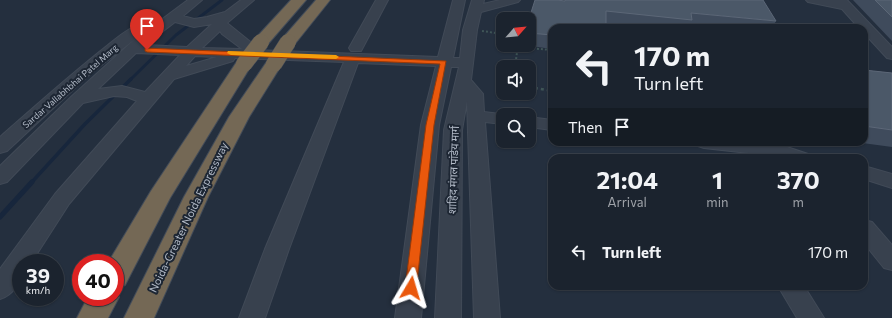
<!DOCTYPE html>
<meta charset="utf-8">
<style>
body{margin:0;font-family:Commissioner,"Noto Sans Devanagari",sans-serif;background:#242b36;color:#f1f3f6;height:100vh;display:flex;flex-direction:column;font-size:15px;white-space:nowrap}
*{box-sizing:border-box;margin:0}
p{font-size:13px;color:#a0a4aa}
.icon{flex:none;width:22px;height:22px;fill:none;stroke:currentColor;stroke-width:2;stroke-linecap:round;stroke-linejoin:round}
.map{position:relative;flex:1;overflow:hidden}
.panel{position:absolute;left:548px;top:154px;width:320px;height:136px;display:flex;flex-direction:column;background:#1b232e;border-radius:12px;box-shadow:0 1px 3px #0004,0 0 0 1px #39404a}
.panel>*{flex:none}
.banner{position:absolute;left:548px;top:24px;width:320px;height:122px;border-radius:12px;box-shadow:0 1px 3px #0004,0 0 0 1px #39404a;background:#1b232e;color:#f1f3f6;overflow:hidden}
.needle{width:26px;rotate:63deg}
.buttons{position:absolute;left:496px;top:12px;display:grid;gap:8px}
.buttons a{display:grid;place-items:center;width:40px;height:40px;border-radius:8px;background:#1b232e;box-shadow:0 1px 3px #0004,0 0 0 1px #39404a;font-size:20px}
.speed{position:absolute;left:12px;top:254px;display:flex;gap:8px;font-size:20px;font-weight:700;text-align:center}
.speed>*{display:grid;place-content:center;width:52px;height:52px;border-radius:50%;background:#1b232e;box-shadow:0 1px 3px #0004,0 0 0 1px #39404a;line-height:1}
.speed small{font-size:10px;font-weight:400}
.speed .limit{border:6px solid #d22;background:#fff;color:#111}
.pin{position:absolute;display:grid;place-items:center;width:34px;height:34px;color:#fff;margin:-41px -17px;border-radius:50% 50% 50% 0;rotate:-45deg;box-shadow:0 0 4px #0007}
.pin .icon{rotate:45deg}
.me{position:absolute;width:44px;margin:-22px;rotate:7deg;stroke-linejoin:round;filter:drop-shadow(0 0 3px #0008)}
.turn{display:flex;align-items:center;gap:14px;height:84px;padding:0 20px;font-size:18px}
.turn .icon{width:52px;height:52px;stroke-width:2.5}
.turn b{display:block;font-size:28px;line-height:34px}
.then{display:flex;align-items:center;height:38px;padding:0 20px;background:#0003;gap:8px;font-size:15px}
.eta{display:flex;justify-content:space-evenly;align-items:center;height:68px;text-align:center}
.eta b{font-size:24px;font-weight:700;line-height:28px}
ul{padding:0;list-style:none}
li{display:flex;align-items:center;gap:12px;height:60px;padding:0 20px}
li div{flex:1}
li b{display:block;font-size:15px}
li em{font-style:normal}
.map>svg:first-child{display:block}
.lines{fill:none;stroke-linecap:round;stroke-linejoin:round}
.stream-far2{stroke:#17263c;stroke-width:3}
.stream-far1{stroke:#17263c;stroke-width:3.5}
.stream{stroke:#17263c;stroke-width:5}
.minor-casing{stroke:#414a57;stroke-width:2}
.highway-casing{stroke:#434c59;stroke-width:2}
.path-far1{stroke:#3f5557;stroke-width:2;stroke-dasharray:2 2;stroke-linecap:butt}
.path{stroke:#3f5557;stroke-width:2.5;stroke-dasharray:3 3;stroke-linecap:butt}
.minor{fill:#38414e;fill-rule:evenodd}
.highway{fill:#746855;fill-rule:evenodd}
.highway-bridge-casing{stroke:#434c59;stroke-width:17;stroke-linecap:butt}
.highway-bridge{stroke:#746855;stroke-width:16}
.wall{fill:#3f4b5c}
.building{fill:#4b5868;stroke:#5c6777}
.route{fill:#ea580c;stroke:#983908}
.slow{fill:#f59e0b}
.labels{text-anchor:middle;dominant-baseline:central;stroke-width:4;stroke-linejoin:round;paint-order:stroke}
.far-street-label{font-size:9px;fill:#b4bcc9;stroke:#1d2633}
.street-label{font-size:11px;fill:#b4bcc9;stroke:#1d2633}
</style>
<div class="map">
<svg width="892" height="318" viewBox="0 0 892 318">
<rect width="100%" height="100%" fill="#242f3e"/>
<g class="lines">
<path class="stream-far2" d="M130,80L176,35L222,0"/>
<path class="stream-far1" d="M31,183L85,124L131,79"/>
<path class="stream" d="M0,217L32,182"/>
<defs>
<path id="minor" d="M188,0H202L183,16L194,19L207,17L225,12L241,0H254L227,23L253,44L255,47L253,50L438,57L453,0H465L453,58H460L463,30L472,0H484L483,4L500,0H520L518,2L481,12L477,30L471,80L483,94L484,112L508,115H503V124L485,122L500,318H474L467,101L462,130L461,318H435L444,130L459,67H451L439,125L421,318H395L421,125L436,66L358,63L289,249L265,318H239L265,249L344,62L235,58L233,61L174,79L69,204L31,263H21C21,279 16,294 0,299V269L55,194L137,101L127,97L114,96L83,103L7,182L0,184V166L71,97L134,40ZM175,22L194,27L212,24L187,47L145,45ZM220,31L222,34L242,49L202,48ZM136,53L180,55L145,92L122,86L98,89ZM195,56L217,57L186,66Z
M376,0H388L361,51H351L349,48Z
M806,0H847L892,47V59L887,58L864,33V28H859L842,9L808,2Z
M139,25L144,26L146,29L144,32L90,74L7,151L0,153V137C35,106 71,74 108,45C117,38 128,28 139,25Z
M529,117L552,120V130L529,127Z
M695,142H757L778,144L808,154L810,158H782L775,156L704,148L698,146Z
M864,166L892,174V188L864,179Z
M864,220L872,222L892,245V270L884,268L864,243Z
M778,286H804L824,318H797Z"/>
<path id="highway" d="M291,0H306L267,45H255L253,42L255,39Z
M316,0H330L294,45H282L280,42L282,39Z
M244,59L250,60L252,64L170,198L125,285L115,289V263H108L151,191L238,60Z
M274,59L280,60L282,64L249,117L208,197L154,318H124L184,197L229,117L268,60Z
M115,290L119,297L108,318H77L88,297H115Z"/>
</defs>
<use href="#minor" class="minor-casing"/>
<use href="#highway" class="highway-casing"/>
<path class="path-far1" d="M608,27L623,28
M608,28L611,21
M482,31L503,34
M517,47L552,50
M515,67L518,45"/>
<path class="path" d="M529,87L552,91"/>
<use href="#minor" class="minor"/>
<use href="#highway" class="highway"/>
<defs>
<path id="highway-bridge" d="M244,64L261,42
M274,64L288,42"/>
</defs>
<use href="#highway-bridge" class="highway-bridge-casing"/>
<use href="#highway-bridge" class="highway-bridge"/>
</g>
<path class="wall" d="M853,0H892V41Z
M565,1L776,21L772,28H716L690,26V28H647L606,24L552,28V49L524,45H529V19Z
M864,70L892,73V147L855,142H864Z"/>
<path class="building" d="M535,0H557L565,1V0H763L776,21L691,13L692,20L606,11V28H552V35L529,33V19Z
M875,0H892V17Z
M864,70L892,73V130L864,126Z"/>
<path class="route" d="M145,48L446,61L434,125L416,292L411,293L407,292L405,288L426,125L440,64L147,52L145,51Z"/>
<path class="slow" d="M228,51L336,55L339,57L336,59L231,55L227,53Z"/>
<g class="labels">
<g class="far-street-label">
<text transform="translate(70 86) rotate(-41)">Sardar Vallabhbhai Patel Marg</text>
</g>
<g class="street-label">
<text transform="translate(453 170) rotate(-88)">शाहिद मंगल पांडेय मार्ग</text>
<text transform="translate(188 217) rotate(-64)">Noida-Greater Noida Expressway</text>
</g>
</g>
</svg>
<div class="buttons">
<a><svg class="needle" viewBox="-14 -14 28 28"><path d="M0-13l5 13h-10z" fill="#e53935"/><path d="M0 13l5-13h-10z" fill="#a0a4aa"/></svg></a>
<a><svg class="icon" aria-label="sound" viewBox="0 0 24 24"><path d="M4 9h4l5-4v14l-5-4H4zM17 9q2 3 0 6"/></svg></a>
<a><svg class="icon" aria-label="search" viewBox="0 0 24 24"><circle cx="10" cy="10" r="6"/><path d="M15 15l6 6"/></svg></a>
</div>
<div class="speed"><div>39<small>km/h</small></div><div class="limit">40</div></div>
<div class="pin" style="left:147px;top:50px;background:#d93025"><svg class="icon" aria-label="arrive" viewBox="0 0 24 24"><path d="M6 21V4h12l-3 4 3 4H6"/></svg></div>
<svg class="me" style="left:411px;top:288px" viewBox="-20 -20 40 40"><path d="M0-17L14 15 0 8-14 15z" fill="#ea580c" stroke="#fff" stroke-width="4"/></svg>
<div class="banner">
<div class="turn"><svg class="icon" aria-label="left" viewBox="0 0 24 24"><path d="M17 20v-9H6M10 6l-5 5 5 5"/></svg><div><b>170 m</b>Turn left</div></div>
<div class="then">Then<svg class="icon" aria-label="arrive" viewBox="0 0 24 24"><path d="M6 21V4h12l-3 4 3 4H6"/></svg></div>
</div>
<section class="panel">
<div class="eta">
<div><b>21:04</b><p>Arrival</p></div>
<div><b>1</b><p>min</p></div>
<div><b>370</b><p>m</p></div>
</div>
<ul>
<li><svg class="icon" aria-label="left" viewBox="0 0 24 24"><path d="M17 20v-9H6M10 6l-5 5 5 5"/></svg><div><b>Turn left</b></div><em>170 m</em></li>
</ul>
</section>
</div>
